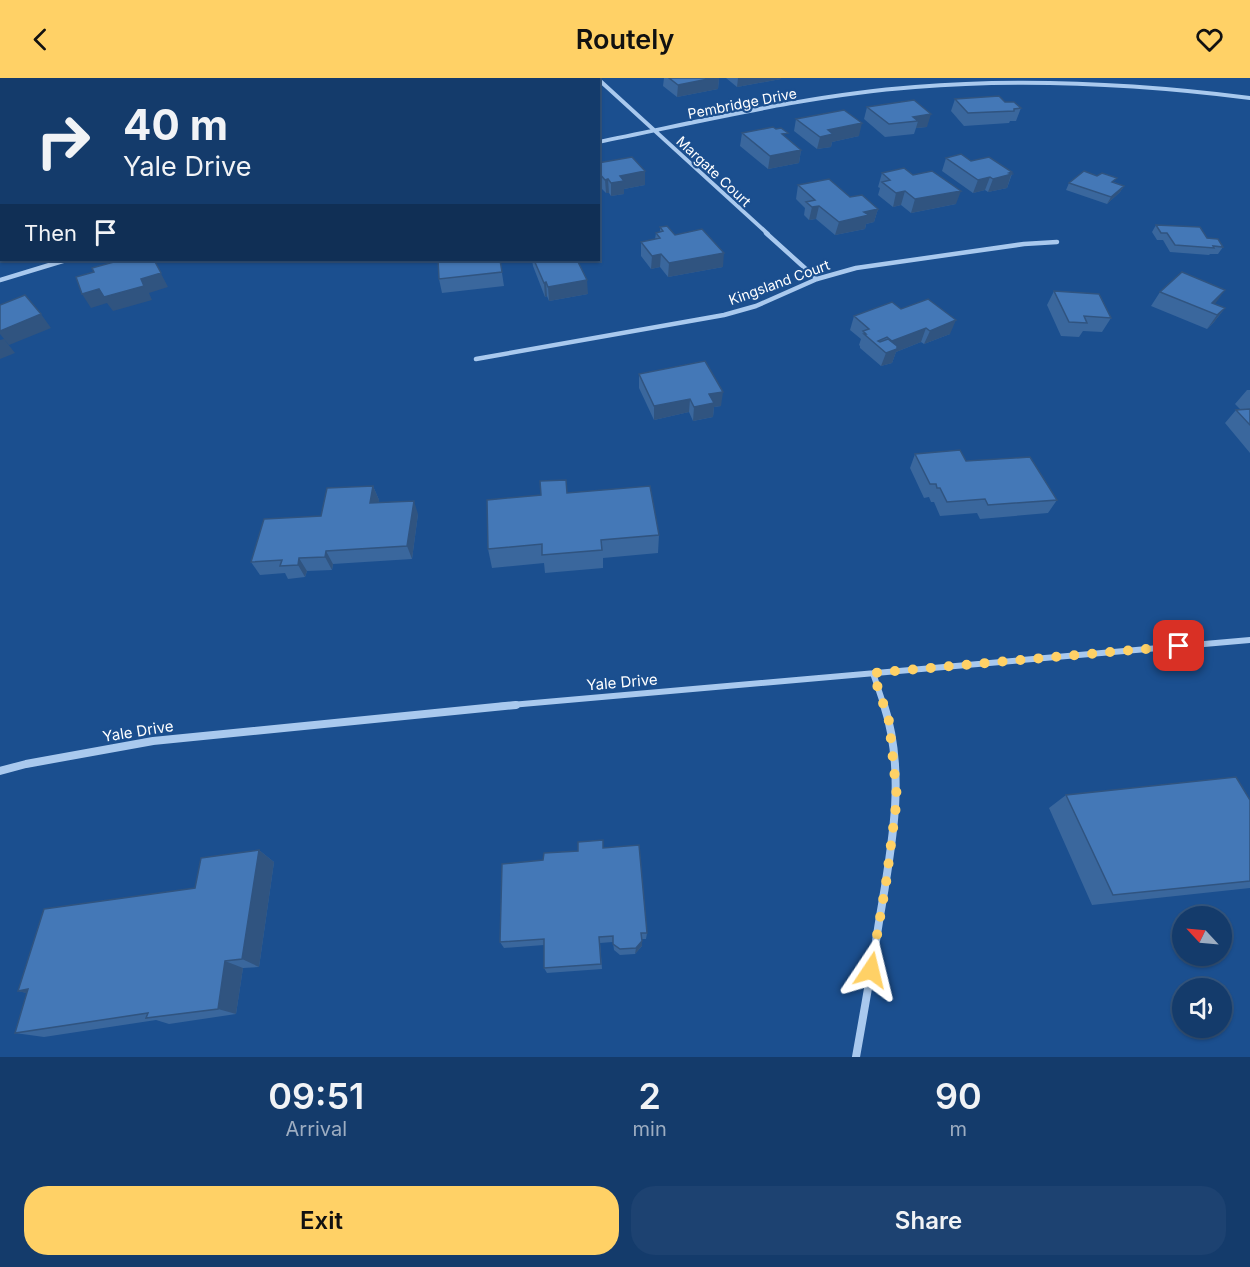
<!DOCTYPE html>
<style>
body{margin:0;font-family:Inter,sans-serif;background:#1d4271;color:#f1f3f6;height:100vh;display:flex;flex-direction:column;font-size:22px;white-space:nowrap}
*{box-sizing:border-box;margin:0}
p{font-size:20px;color:#9dadc1}
.icon{flex:none;width:33px;height:33px;fill:none;stroke:currentColor;stroke-width:2;stroke-linecap:round;stroke-linejoin:round}
.map{position:relative;height:979px;overflow:hidden}
.side{display:flex;flex-direction:column;background:#143b6b;flex:1}
.side>*{flex:none}
.banner{position:absolute;left:0px;top:0px;width:600px;height:183px;box-shadow:0 2px 4px #0004,0 0 0 2px #33557e;background:#143b6b;color:#f1f3f6;overflow:hidden}
.needle{width:39px;rotate:296deg}
.buttons{position:absolute;left:1172px;top:828px;display:grid;gap:12px}
.buttons a{display:grid;place-items:center;width:60px;height:60px;border-radius:50%;background:#143b6b;box-shadow:0 2px 4px #0004,0 0 0 2px #33557e;font-size:30px}
.pin{position:absolute;display:grid;place-items:center;width:51px;height:51px;color:#fff;margin:-26px;border-radius:12px;box-shadow:0 3px 9px #0006}
.me{position:absolute;width:66px;margin:-33px;rotate:10deg;stroke-linejoin:round;filter:drop-shadow(0 0 4px #0008)}
.turn{display:flex;align-items:center;gap:21px;height:126px;padding:0 24px;font-size:27px}
.turn .icon{width:78px;height:78px;stroke-width:2.5}
.turn b{display:block;font-size:42px;line-height:51px}
.then{display:flex;align-items:center;height:57px;padding:0 24px;background:#0003;gap:12px;font-size:22px}
.eta{display:flex;justify-content:space-evenly;align-items:center;height:102px;text-align:center}
.eta b{font-size:36px;font-weight:600;line-height:42px}
.action{display:flex;gap:12px;margin-top:auto;padding:12px 24px}
.action a{flex:1;height:69px;border-radius:24px;background:#ffd166;color:#111;font-size:24px;font-weight:600;line-height:69px;text-align:center}
.action a+a{background:#1d4271;color:#f1f3f6}
header{display:flex;justify-content:space-between;align-items:center;height:78px;padding:0 24px;background:#ffd166;color:#111;font-size:27px;font-weight:600}
.map>svg:first-child{display:block}
.lines{fill:none;stroke-linecap:round;stroke-linejoin:round}
.stream{fill:#9cc4f0;fill-rule:evenodd}
.street-far3{stroke:#a9c9ee;stroke-width:4}
.street-far2{stroke:#a9c9ee;stroke-width:4.5}
.street-far1{stroke:#a9c9ee;stroke-width:6}
.street{stroke:#a9c9ee;stroke-width:8}
.wall{fill:#3a679d}
.shaded-wall{fill:#305480}
.building{fill:#4478b7;stroke:#305480;stroke-width:1.5}
.route{stroke:#ffd166;stroke-width:10;stroke-dasharray:0 18}
.labels{text-anchor:middle;dominant-baseline:central;stroke-width:4.5;stroke-linejoin:round;paint-order:stroke}
.far-street-label{font-size:14px;fill:#fff;stroke:#1b4f8f}
.street-label{font-size:15px;fill:#fff;stroke:#1b4f8f}
</style>
<header><svg class="icon" aria-label="back" viewBox="0 0 24 24"><path d="M15 5l-7 7 7 7"/></svg>Routely<svg class="icon" aria-label="heart" viewBox="0 0 24 24"><path d="M12 20l-8-8c-3-5 5-10 8-4 3-6 11-1 8 4z"/></svg></header>
<div class="map">
<svg width="1250" height="979" viewBox="0 0 1250 979">
<rect width="100%" height="100%" fill="#1b4f8f"/>
<g class="lines">
<path class="stream" d="M9,0L2,2V3L0,2L2,0Z"/>
<path class="street-far3" d="M597,0L768,156
M598,64C703,43 808,17 915,9C1027,0 1139,6 1250,20"/>
<path class="street-far2" d="M766,155L817,201
M0,202L66,182
M476,281L724,237L756,228L817,201L856,190L1024,166L1057,164"/>
<path class="street-far1" d="M873,595L884,628
M499,628L1250,562"/>
<path class="street" d="M0,693L26,686L153,663L516,627
M856,979C864,934 872,889 879,844C891,773 907,697 884,627"/>
</g>
<path class="wall" d="M194,0H280L278,2H194Z
M288,0H357L356,2H287Z
M453,0H513L511,2H465Z
M664,0H719L718,11L677,19L663,8Z
M726,0H781V1L737,9Z
M955,21L1005,24L1021,30L1016,43H1010L1009,45L964,48L951,33Z
M914,22L927,49L916,50L914,56L885,59L864,41L867,29Z
M796,41L859,58L832,64L831,69L817,71L794,53Z
M742,55L787,60L801,72L799,85L768,91L740,68Z
M946,80L971,83L1012,96L1007,110L988,114L985,112L973,115L942,93Z
M598,85L645,93V107L624,111V116L611,118L609,115H606L598,107Z
M882,95L956,126L911,135L901,127L893,129L878,117L880,110L878,109Z
M1114,104L1124,108L1120,114L1107,126L1066,112L1069,105Z
M798,107L850,119L878,131L874,144L866,146L865,151L835,157L816,141L809,142L804,137L805,130L796,121Z
M1156,147L1207,160L1223,169L1218,176H1210L1209,177L1170,174L1163,162H1157L1152,154Z
M660,149L675,157L723,189L668,199L660,189L651,191L641,178V164L655,161L656,155L660,154Z
M500,182L504,208L442,215L439,201Z
M532,182H577L588,216L549,223L547,218L545,219L533,188Z
M1054,213L1111,240L1102,254L1083,253L1079,259L1061,258L1047,227Z
M1160,214L1215,226L1225,230L1214,244L1207,251L1151,228Z
M901,231L950,256L924,266L921,264L896,274L892,285L881,288L860,270V268L859,267L861,261L850,252L854,238Z
M639,296L721,328L714,329L713,339L693,343L689,334L654,342L639,310Z
M1247,312H1250V375L1225,345L1236,332L1240,331L1235,326Z
M915,376L966,383L1057,422L1048,435L980,441L977,435L940,438L934,424H931L929,419L924,420L910,390Z
M373,408L379,422L378,425L418,436L412,481L333,486L332,492L307,493L305,499L288,501L285,495L260,497L251,484L321,438Z
M567,415L659,457L658,475L603,480V490L545,495L544,485L492,490L488,471Z
M1066,717L1250,722V810L1092,827L1049,730Z
M604,770L647,855L646,861H642V868L635,876L620,877L614,872L613,864L600,865L602,891L547,895L544,890V867L504,870L500,864L543,782Z
M259,772L274,784L259,889L243,890L236,936L169,946L156,942L44,959L15,955L27,915L18,913Z"/>
<path class="shaded-wall" d="M201,0H209V2H201Z
M237,0H250V2H238Z
M270,0H280L278,2H271Z
M347,0H357L356,2H347Z
M713,0H719L718,11L677,19L678,7Z
M738,0H781V1L737,9Z
M931,36L927,49L916,50L918,43L913,39Z
M862,45L859,58L832,64L831,69L817,71L820,59L828,52Z
M801,72L799,85L768,91L770,78Z
M645,93V107L624,111V116L611,118V105L620,98Z
M1012,94L1007,110L988,114L993,101Z
M990,99L985,112L973,115L978,102Z
M608,101L609,115H606L605,102Z
M1124,108L1120,114L1107,126L1111,119Z
M905,113L901,127L893,129L896,115Z
M961,113L956,126L911,135L915,121Z
M819,128L816,141L809,142L812,129Z
M878,131L874,144L866,146L865,151L835,157L839,144L864,134Z
M2,145V162H0V146Z
M724,175L723,189L668,199L669,185Z
M661,176L660,189L651,191L652,178Z
M154,182L168,209L149,215L152,222L113,233L107,225L91,230L82,216L141,201Z
M587,202L588,216L549,223L548,209Z
M546,204L547,218L545,219L544,205Z
M1225,212L1215,226L1212,225Z
M1225,230L1214,244L1207,251L1217,237Z
M41,236L51,250L9,267L0,256V253Z
M956,242L950,256L924,266L930,253Z
M926,250L921,264L896,274L892,285L881,288L886,275L888,274L892,263Z
M4,261L15,275L0,281V262Z
M723,314L721,328L714,329L713,339L693,343L694,329L709,316Z
M690,321L689,334L654,342V328Z
M373,408L379,422L376,438L370,425Z
M414,423L418,436L412,481L407,468Z
M326,473L333,486L332,492L325,479Z
M299,480L307,493L305,499L298,487Z
M259,772L274,784L259,889L242,881Z
M642,863V868L635,876L636,870Z
M225,883L243,890L236,936L218,931Z
M28,911L46,920L18,913Z"/>
<path class="building" d="M288,0H321L320,2H287Z
M669,0H713L678,7Z
M999,18L1005,24H1014L1021,30L1014,31V33L968,35L955,21Z
M914,22L931,36L913,39L918,43L889,46L867,29Z
M844,32L862,45L828,52L833,56L820,59L796,41Z
M773,49L776,51L781,50L788,55L782,56L801,72L770,78L742,55Z
M961,76L971,83L989,79L1012,94L1009,95L1012,96L993,101L990,99L978,102L946,80Z
M632,79L645,93L620,98L624,103L611,105L608,101L605,102L598,94V85Z
M904,90L913,97L932,93L961,113L915,121L905,113L896,115L882,104L890,102L882,95Z
M1084,93L1097,98L1102,95L1117,100L1112,104L1124,108L1111,119L1069,105Z
M829,101L850,119L862,117L878,131L864,134L869,137L839,144L819,128L812,129L806,124L815,122L798,107Z
M2,126V145L0,146V127Z
M1156,147L1200,149L1207,160L1218,161L1223,169L1213,168L1214,170L1175,167L1167,155H1161Z
M667,148L675,157L702,151L724,175L669,185L661,176L652,178L641,164L660,160L656,155L663,153L660,149Z
M121,182H154L161,195L141,201L144,208L104,219L99,211L82,216L76,199L94,194L92,190Z
M438,182H500L502,194L439,201Z
M534,182H577L587,202L548,209L546,204L544,205Z
M1182,194L1225,212L1212,225L1225,230L1217,237L1160,214Z
M1054,213L1099,216L1111,240L1084,238L1087,245L1069,244Z
M25,217L41,236L0,253V227Z
M928,221L956,242L930,253L926,250L892,263L887,259L878,263L880,264L888,261L897,268V271L886,275L864,256H866L863,253L869,251L854,238L892,224L901,231Z
M705,283L723,314L709,316L714,325L694,329L690,321L654,328L639,296Z
M1250,331V347L1236,332Z
M960,372L966,383L1030,379L1057,422L988,427L985,421L947,424L940,410H937L936,406H930L915,376Z
M566,402L567,415L650,408L659,457L601,462L602,472L542,477V466L488,471L487,422L541,417L540,403Z
M373,408L370,425L414,423L407,468L326,473L325,479L299,480L298,487L280,488L282,482L251,484L264,441L321,438L327,410Z
M1236,699L1250,722V803L1113,817L1066,717Z
M603,762V770L639,767L647,855H641L642,863L636,870L620,871L613,866V858L599,859L601,886L544,890V861L500,864L502,786L543,782L544,775L578,773V764Z
M259,772L242,881L225,883L218,931L146,940L148,935L15,955L28,911L18,913L44,831L195,810L201,780Z"/>
<g class="lines">
<path class="route" d="M871,892L886,805L897,720L889,643L873,595L1179,568"/>
</g>
<g class="labels">
<g class="far-street-label">
<text transform="translate(742 25) rotate(-11)">Pembridge Drive</text>
<text transform="translate(714 93) rotate(43)">Margate Court</text>
<text transform="translate(779 204) rotate(-20)">Kingsland Court</text>
</g>
<g class="street-label">
<text transform="translate(622 604) rotate(-5)">Yale Drive</text>
<text transform="translate(138 653) rotate(-9)">Yale Drive</text>
</g>
</g>
</svg>
<div class="buttons">
<a><svg class="needle" viewBox="-14 -14 28 28"><path d="M0-13l5 13h-10z" fill="#e53935"/><path d="M0 13l5-13h-10z" fill="#9dadc1"/></svg></a>
<a><svg class="icon" aria-label="sound" viewBox="0 0 24 24"><path d="M4 9h4l5-4v14l-5-4H4zM17 9q2 3 0 6"/></svg></a>
</div>
<div class="pin" style="left:1179px;top:568px;background:#d93025"><svg class="icon" aria-label="arrive" viewBox="0 0 24 24"><path d="M6 21V4h12l-3 4 3 4H6"/></svg></div>
<svg class="me" style="left:871px;top:892px" viewBox="-20 -20 40 40"><path d="M0-17L14 15 0 8-14 15z" fill="#ffd166" stroke="#fff" stroke-width="4"/></svg>
<div class="banner">
<div class="turn"><svg class="icon" aria-label="right" viewBox="0 0 24 24"><path d="M7 20v-9h11M14 6l5 5-5 5"/></svg><div><b>40 m</b>Yale Drive</div></div>
<div class="then">Then<svg class="icon" aria-label="arrive" viewBox="0 0 24 24"><path d="M6 21V4h12l-3 4 3 4H6"/></svg></div>
</div>
</div>
<section class="side">
<div class="eta">
<div><b>09:51</b><p>Arrival</p></div>
<div><b>2</b><p>min</p></div>
<div><b>90</b><p>m</p></div>
</div>
<div class="action"><a>Exit</a><a>Share</a></div>
</section>
